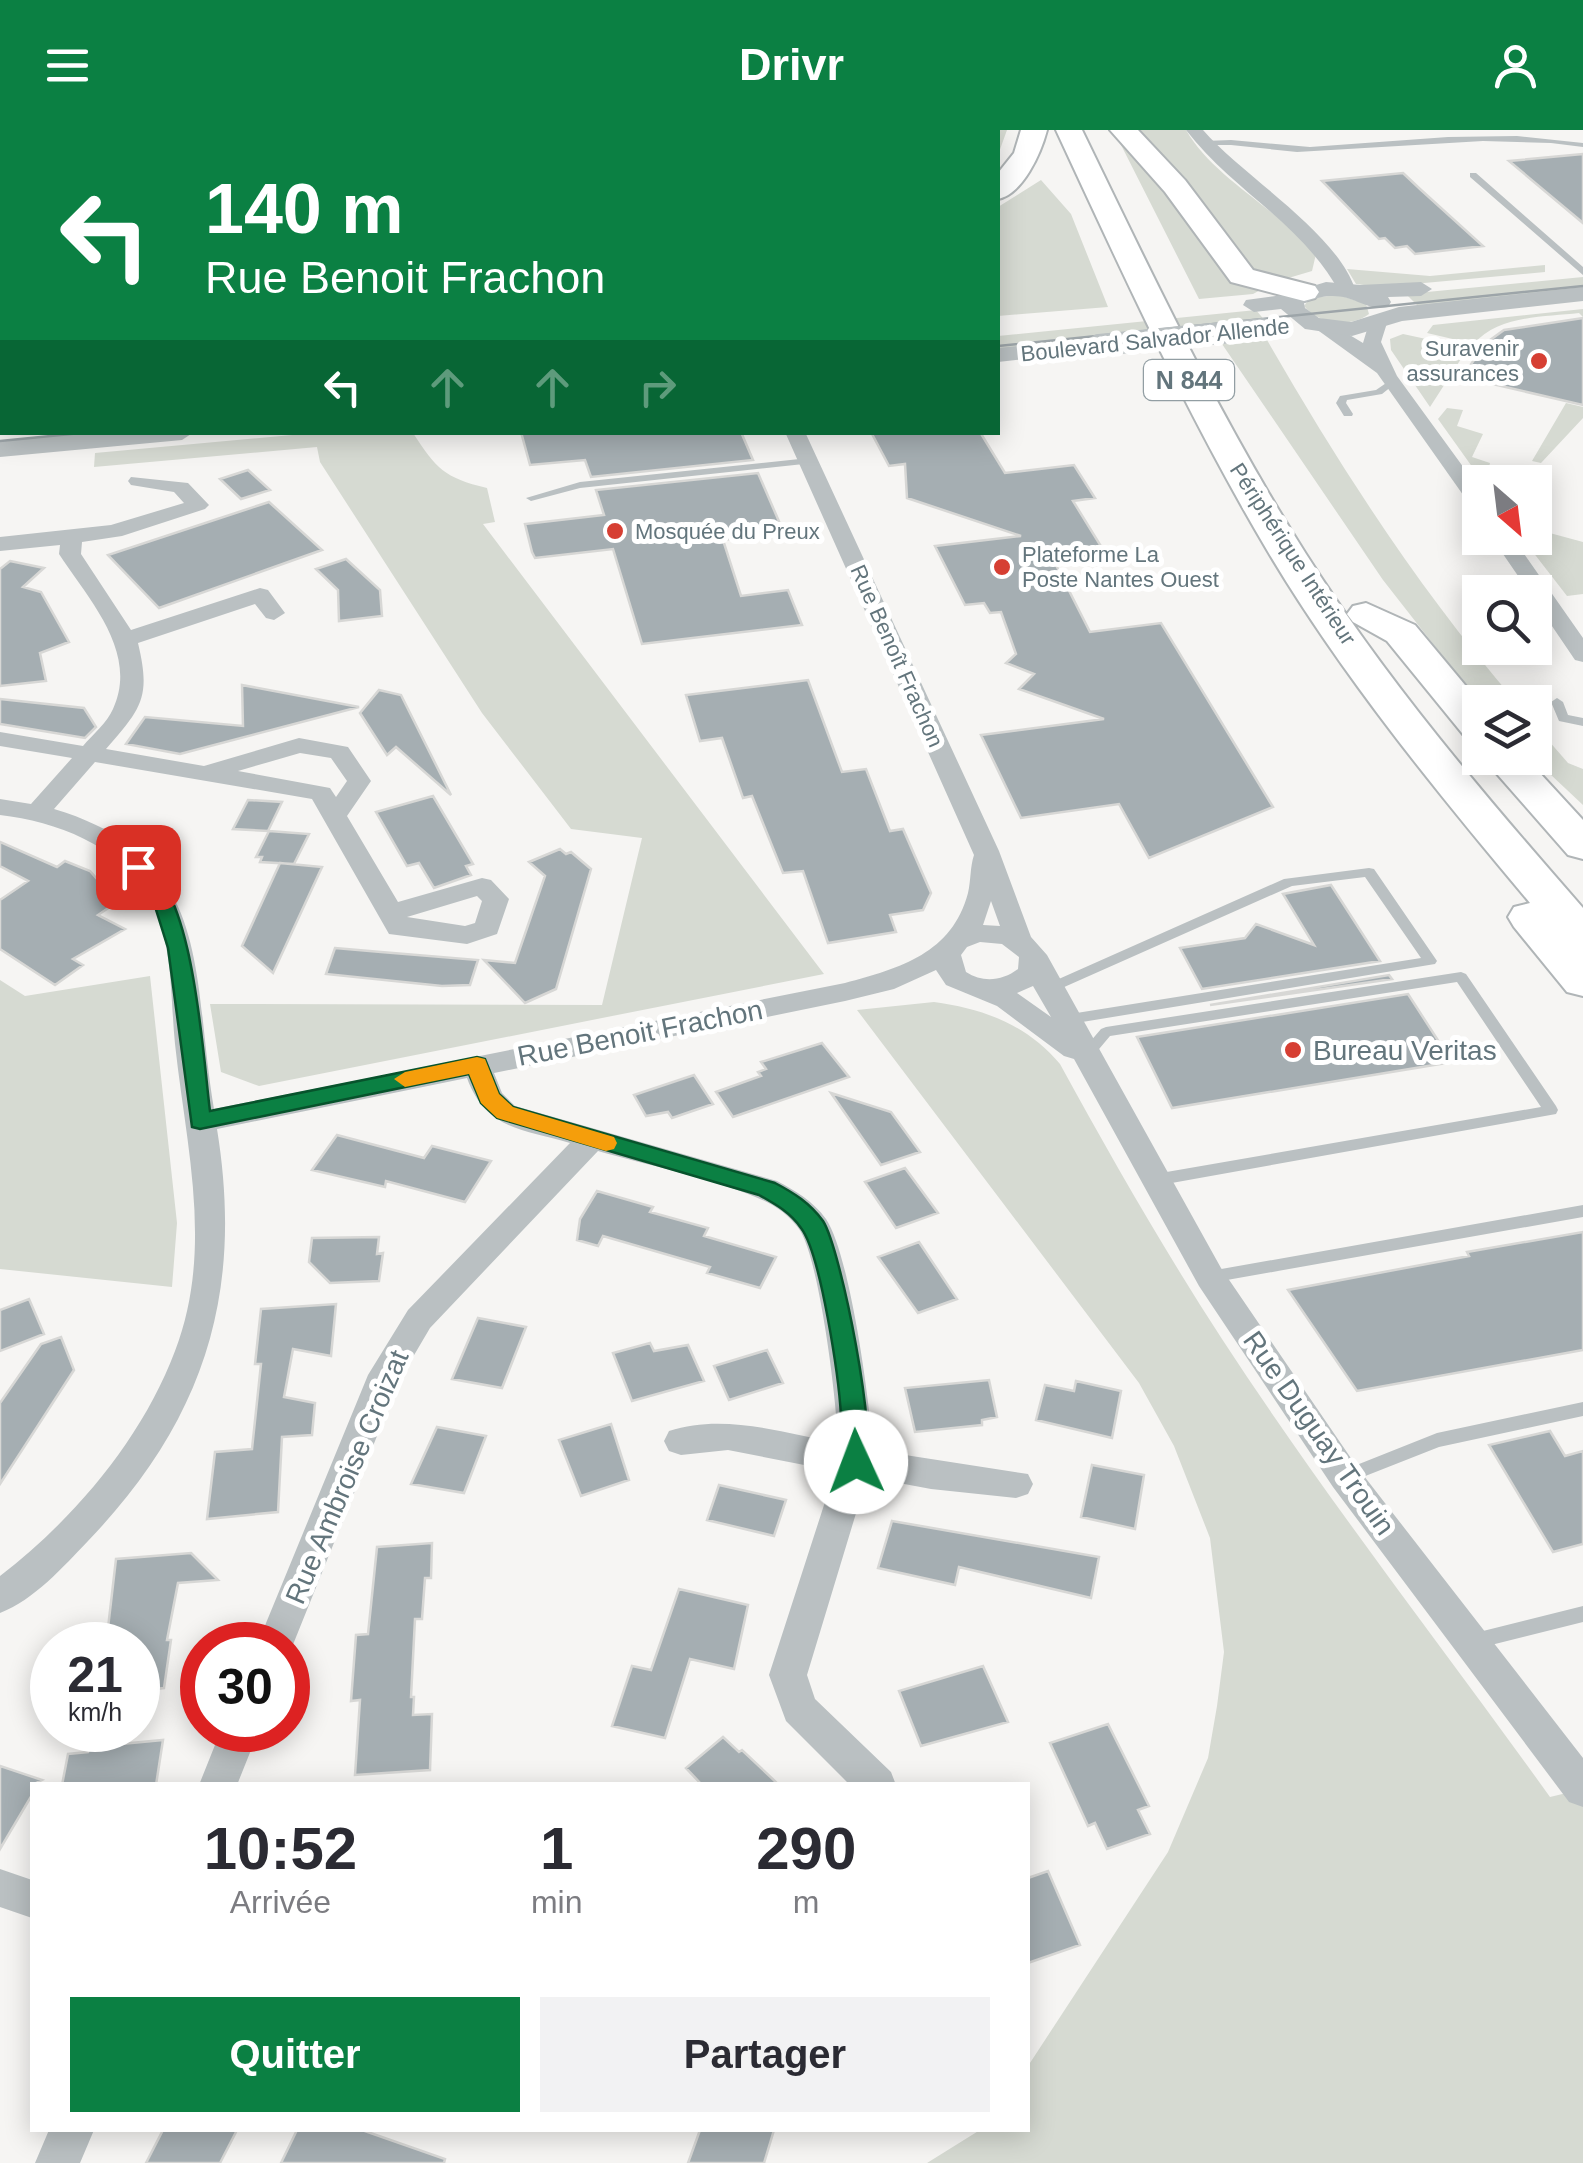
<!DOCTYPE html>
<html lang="fr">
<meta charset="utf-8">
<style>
body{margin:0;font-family:Helvetica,sans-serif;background:#f2f2f3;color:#2b2b33;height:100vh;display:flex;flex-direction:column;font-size:38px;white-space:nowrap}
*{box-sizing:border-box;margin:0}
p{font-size:32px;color:#7c7c81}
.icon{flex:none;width:55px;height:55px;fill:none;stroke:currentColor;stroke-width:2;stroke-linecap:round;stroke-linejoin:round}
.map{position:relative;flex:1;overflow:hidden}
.panel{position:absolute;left:30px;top:1652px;width:1000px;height:350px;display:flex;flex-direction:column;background:#fff;border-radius:0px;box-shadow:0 5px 25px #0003}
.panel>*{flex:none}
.hud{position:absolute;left:0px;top:0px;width:1000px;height:305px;box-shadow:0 5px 25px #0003;background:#0b8043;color:#fff;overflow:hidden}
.needle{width:65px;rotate:152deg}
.tools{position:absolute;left:1462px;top:335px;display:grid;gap:20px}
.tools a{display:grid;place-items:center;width:90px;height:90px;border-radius:0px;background:#fff;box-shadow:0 5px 25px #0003;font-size:50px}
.speed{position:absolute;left:30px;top:1492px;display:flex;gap:20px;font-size:50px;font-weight:700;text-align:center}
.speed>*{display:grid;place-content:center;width:130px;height:130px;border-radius:50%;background:#fff;box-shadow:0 5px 25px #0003;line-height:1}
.speed small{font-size:25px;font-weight:400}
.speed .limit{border:15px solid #d22;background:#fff;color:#111}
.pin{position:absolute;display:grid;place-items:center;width:85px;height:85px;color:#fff;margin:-42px;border-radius:20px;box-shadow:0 5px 15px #0006}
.me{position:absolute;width:110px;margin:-55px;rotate:358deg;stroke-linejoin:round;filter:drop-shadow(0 0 8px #0008)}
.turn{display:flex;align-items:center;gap:35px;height:210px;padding:0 40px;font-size:45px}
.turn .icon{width:130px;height:130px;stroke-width:2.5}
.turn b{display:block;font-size:70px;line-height:85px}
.lanes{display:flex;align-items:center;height:95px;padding:0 40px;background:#0003;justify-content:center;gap:50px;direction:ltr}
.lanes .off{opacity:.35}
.eta{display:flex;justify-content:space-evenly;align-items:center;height:170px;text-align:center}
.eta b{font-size:60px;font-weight:700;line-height:70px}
.action{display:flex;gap:20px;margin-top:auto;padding:20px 40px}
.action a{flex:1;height:115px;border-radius:0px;background:#0b8043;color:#fff;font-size:40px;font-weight:700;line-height:115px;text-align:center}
.action a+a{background:#f2f2f3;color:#2b2b33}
header{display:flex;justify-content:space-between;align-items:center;height:130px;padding:0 40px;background:#0b8043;color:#fff;font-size:45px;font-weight:700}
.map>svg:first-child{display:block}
.green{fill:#d6dad2}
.building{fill:#a5aeb2;stroke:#d7d7d5;stroke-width:2.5}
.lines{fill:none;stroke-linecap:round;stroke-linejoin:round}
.trunk-casing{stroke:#b0b5b7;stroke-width:4}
.service{fill:#bac0c2;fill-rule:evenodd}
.minor{fill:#bac0c2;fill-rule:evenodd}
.tertiary{fill:#bac0c2;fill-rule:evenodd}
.trunk{fill:#fff;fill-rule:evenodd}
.tram{stroke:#9da5a9;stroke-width:2.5}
.tertiary-bridge{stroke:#bac0c2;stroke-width:22}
.route{fill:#0b8043;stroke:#07532c;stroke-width:2.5}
.slow{fill:#f59e0b}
.poi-dot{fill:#d63f33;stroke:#fff;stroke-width:4}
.labels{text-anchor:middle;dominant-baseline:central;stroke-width:10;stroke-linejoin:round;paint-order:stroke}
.far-street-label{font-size:22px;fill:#63757c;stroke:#fff}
.far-poi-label{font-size:22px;fill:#63757c;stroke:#fff;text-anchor:start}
.shield{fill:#fff;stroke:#929ea3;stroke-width:2.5}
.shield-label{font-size:25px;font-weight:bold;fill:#63757c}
.street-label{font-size:28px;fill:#63757c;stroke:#fff}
.poi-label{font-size:28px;fill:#63757c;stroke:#fff;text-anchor:start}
</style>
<header><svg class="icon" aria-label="menu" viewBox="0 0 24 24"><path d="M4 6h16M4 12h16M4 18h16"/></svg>Drivr<svg class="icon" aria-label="person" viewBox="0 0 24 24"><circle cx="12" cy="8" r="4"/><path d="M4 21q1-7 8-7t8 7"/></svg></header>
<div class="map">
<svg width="1583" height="2033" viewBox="0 0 1583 2033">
<rect width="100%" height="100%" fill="#f6f5f3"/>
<path class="green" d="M27,0H1007L998,25V2Z
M1139,0H1186C1214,49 1280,80 1316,124L1312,141L1275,152L1253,164L1199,169L1117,7L1143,5Z
M1041,50L1071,84L1108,177L998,186V77Z
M1545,135V142L1380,157L1356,154L1347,139L1430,146Z
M1583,147V159L1418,176L1406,164Z
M1339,165L1366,174L1369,184C1351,198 1318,194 1304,176L1310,168Z
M1583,179V187L1579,183C1545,187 1498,185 1474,214L1427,203L1433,195Z
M1256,180L1266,192L998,220V206Z
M1403,204L1468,218L1430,277L1391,220L1390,209Z
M1267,210C1340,337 1420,461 1516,572L1480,574L1383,450L1222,214Z
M1566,273L1583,277V288L1541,333L1532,331Z
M1447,278L1463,280L1457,296L1483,304L1472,327L1490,333L1488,341L1522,348L1526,342L1532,343L1522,352H1483L1438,289Z
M314,303H413C436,338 444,348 487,358L495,392L483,394L824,844L259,956L221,942L210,874L602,875L642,708L571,699L482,583L320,332L317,317L94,337L95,323Z
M1535,399L1583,412V464L1567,466L1522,408H1535Z
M1535,595L1568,633L1583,639V675L1533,628Z
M150,846L177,1093L172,1157L0,1139V850L25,866Z
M934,872C984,879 1026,894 1060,934C1111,1027 1164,1120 1222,1209C1325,1367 1441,1515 1550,1667L1583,1659V2033H927L980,2000H1028V1936L1168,1722L1208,1628L1217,1576L1224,1522L1210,1408L1174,1316L1139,1253L857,880Z"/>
<path class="building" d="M1583,24V93L1509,31Z
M1403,43L1420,59L1483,116L1415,124L1407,116L1395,118L1385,108L1379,109L1322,51Z
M1583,188V275L1462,247L1486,213L1504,200Z
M521,302H741L753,330L591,347L585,330L530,335Z
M871,302H980L1005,343L1074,335L1095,368L1073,371L1107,426L1055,433L1090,502L1161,493L1273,677L1149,728L1119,674L1021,688L981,605L1104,589L1019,559L1034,544L1006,533L1016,524L1001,482L990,483L984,473L965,475L935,416L1021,406L907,368L905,334L889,336Z
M248,340L270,360L241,369L220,349Z
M758,343L784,403L723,410L741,466L788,460L802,495L642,514L613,419L535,428L532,422L525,394L604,385L596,360Z
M269,372L322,420L159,478L108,425Z
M346,429L380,460L382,486L339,491L338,460L316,439Z
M10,431L44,438L23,457L41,462L69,512L40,523L46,551L0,556V439Z
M808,550L842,642L866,639L890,701L903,699L931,763L923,780L890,785L896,802L828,813L803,741L783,743L752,666L743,668L722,608L700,611L686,565Z
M242,555L359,577L180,624L126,614L145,587L243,596Z
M379,560L401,565L451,665L396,617L387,625L360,583Z
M0,569L84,578L96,597L85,608L0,594Z
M433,666L473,734L466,736L471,745L434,758L419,733L407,736L376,682Z
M248,670L282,672L268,701L233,699Z
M269,701L309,704L294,734L260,732L262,727H256Z
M0,712L57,737L65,731L90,741L117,772L98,785L125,799L73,829L83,835L55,855L0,819V770L28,751L0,736Z
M560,719L566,724L571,722L591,739L556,859L525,873L484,830L515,833L545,746L529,732Z
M280,733L322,737L273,843L242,816Z
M1331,755L1380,831L1202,859L1180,818L1245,808L1256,794L1314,815L1283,764Z
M335,818L381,822L478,830L470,855L442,856L326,844Z
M1389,845L1392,849L1210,875Z
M1408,864L1452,932L1172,978L1137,907Z
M822,913L849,947L733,987L716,962L761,946L758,942L766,939L761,932Z
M694,945L713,974L672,988L668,982L646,986L634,965Z
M831,963L891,982L920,1022L881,1035Z
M337,1005L424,1028L432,1016L491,1031L465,1072L386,1051L385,1057L312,1040Z
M905,1038L938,1083L896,1098L865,1052Z
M597,1061L653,1077L650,1082L708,1098L704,1106L776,1127L760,1158L707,1143L710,1137L603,1106L598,1116L577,1110L580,1089Z
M1583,1102V1220L1357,1261L1288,1160L1469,1126L1467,1122Z
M379,1107L377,1124L383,1123L379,1151L330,1153L309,1132L312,1108Z
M919,1112L957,1169L918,1183L878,1127Z
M29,1169L44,1204L0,1221V1180Z
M336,1174L331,1226L293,1219L284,1267L315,1273L312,1305L282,1307L278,1382L207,1389L215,1322L252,1319L261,1234H255L261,1179Z
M478,1188L526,1197L502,1258L452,1249Z
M61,1207L74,1240L0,1354V1273L41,1214Z
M650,1213L654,1221L688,1215L704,1251L632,1271L613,1223Z
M767,1220L783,1253L729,1270L714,1236Z
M989,1250L997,1287L982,1290V1295L915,1302L905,1258Z
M1076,1251L1121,1261L1112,1308L1036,1290L1045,1255L1074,1261Z
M611,1294L629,1350L581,1366L559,1310Z
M437,1297L486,1306L464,1363L411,1354Z
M1550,1301L1565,1326L1583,1321V1414L1553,1422L1489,1315Z
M1092,1335L1144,1345L1135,1399L1081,1387Z
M719,1355L786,1370L774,1406L707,1390Z
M892,1391L1099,1427L1091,1468L959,1437L955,1455L878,1438Z
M432,1413L431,1448H425L422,1489H415L411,1567H414L413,1585L432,1584L430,1640L355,1645L360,1570L351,1571L356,1505L368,1504L377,1417Z
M191,1423L218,1450L178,1453L167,1510H171L164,1558L138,1561V1515H106L116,1429Z
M679,1459L748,1475L734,1539L690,1529L665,1608L612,1596L632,1536L651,1540Z
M983,1536L1008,1592L921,1616L899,1561Z
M1108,1594L1149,1676L1138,1680L1150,1704L1107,1719L1095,1693L1088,1696L1050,1613Z
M723,1607L739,1622L742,1620L779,1655H702L686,1638Z
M163,1610L156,1655H62L68,1624L88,1622L90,1617Z
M0,1636L42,1650L32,1655V1665L0,1719Z
M1048,1741L1080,1815L1028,1833V1748Z
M163,2000H237L220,2033H146Z
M297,2000H362L445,2029L444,2033H281Z
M700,2000H774L764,2033H688Z"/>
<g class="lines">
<defs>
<path id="trunk" d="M1021,0H1047C1041,23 1023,64 998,69V43L1014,23Z
M1056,0H1082C1152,144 1220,289 1306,424C1387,551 1484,665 1583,778V866L1567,862L1514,797L1508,787L1514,777L1530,773C1436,661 1342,546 1267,420C1187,285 1122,142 1056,0Z
M1110,0H1138L1185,50L1253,140L1315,156L1319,162L1315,168L1304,171L1231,152L1165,62Z
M1366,473L1415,495L1480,573V611L1466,608L1387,511L1353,492L1347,484L1353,476Z
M1483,628H1526L1583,690V729L1568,725Z"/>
</defs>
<use href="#trunk" class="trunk-casing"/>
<path class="service" d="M576,0H584L585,2H577Z
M958,0H966L965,2H957Z
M1517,6L1583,13V17L1551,13L1483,11L1297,22L1231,15H1204L1200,13L1204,11L1231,10L1310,17L1448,7Z
M1470,43H1476L1583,137V145L1470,47Z
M1392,249L1397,252L1382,264L1347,270L1346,273L1353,284L1352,286H1344L1336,273L1340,266L1376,260Z
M809,328L813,329V333L580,358L531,371L526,368L580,352Z
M1557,568L1563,572L1568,585L1583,588V596L1559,591L1551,572Z
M1369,738L1374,739L1435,828L1437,831L1435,834L1064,895L1057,890L1064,885L1421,828L1365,747L1292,756L1053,862H1043L1041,859L1043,856L1284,749Z
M1461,842L1466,844L1556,976L1558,980L1556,984L1155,1056L1150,1054L1147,1050L1155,1044L1541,977L1457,852L1110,906L1089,931H1079L1077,927L1101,899L1106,897Z
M1583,1075V1087L1210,1153L1204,1151L1202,1147L1204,1143L1210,1141Z
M1583,1272V1286L1439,1317L1345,1354L1339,1352L1336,1347L1339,1342L1437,1303Z
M1583,1476V1492L1471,1520L1464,1518L1462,1512L1464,1506L1471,1504Z"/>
<path class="minor" d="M1186,0H1203C1244,47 1336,102 1355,159L1352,163H1340C1303,94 1233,61 1186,0Z
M0,151H2V161H0Z
M1378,187L1387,193L1381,212L1397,246L1480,360V381L1473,379L1377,243L1312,196L1314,192H1328L1363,213L1369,193Z
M785,302H805L999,721L1031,807L1047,825L1221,1138L1357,1337L1583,1628V1677L1569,1672L1333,1357L1199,1156L1074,929L1064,926L997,876L946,855L936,840L894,859L845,871L494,943L502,963L515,976L777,1051C796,1061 813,1071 826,1089C850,1125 870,1273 873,1320L1028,1344L1033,1354L1028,1364L1016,1368L931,1359L867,1347L807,1545L815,1569L891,1642L896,1655H850L786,1591L769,1545L835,1341L728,1320L681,1325L669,1321L664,1311L669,1301C724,1283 783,1303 838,1313C837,1271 820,1136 801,1102C797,1095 787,1085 780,1080C748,1056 642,1034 598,1021L430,1198L400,1249L288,1527V1515H257L368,1245L408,1180L570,1013C523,999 486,1000 467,948L217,999C244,1164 204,1290 88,1411C63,1437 34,1470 0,1483V1446C74,1389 142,1309 175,1221C214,1119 186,1017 175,914C170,865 174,810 148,766C117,714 57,692 0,685V669L31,674L72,628L0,616V602L83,616C93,604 107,593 113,579C139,522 89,470 59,424L60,415L0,421V407L111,395L184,373L174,362L131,355L128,351L131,347L188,353L209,375L205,379L122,406L82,412L81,424L131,500L260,458L268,460L285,483L274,490L266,488L255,474L138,513C151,567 142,578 106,619L204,636L299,608L348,617L371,651L347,686L398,772L482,748L491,750L509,769L497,804L467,814L389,804L312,669L95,632L54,679C215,727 191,844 214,979L845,853C901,838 952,823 968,763C971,750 970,737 974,725ZM300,623L331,628L347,651L336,667L330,658L238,641ZM477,766L482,771L475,793L465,796L407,787ZM991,771L1000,796L983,795ZM980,812L1002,814L1019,827L1018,839C1002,851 983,853 966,842L961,825L967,817ZM1033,856L1051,887L1017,863Z
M1492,408H1513L1583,508V532L1575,530L1535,471V462H1529Z
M221,1600H259L237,1655H199Z
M0,1739L32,1750V1788L0,1777Z
M49,2000H94L80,2033H35Z"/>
<path class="tertiary" d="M1326,152L1360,155L1421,152L1432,159L1421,166L1388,167L1391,172L1388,177C1360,183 1349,153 1304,173L1305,178L1319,188L1351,192L1399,177L1583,157V171L1402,191L1352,206L1305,199L1281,179L1254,182L1243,175L1246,170L1283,165Z
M1099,208L1107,210L1111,215L1107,220L998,232V218Z
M95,302H194L182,310L0,327V311Z"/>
<use href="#trunk" class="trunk"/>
<path class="tram" d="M998,216L1583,156
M0,311L91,302"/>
<path class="tertiary-bridge" d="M1099,215L1263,199"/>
</g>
<path class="route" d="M138,731C194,748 203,929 210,981L477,927L485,929L499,964L513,977L775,1053C794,1063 810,1073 823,1091C841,1119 879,1312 865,1340L856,1343L847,1340C839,1324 842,1303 841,1286C839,1249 821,1124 801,1098C790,1082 775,1074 759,1065L497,988L481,973L469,944L200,999L192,997L168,818L152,767L128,737Z"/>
<path class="slow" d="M477,927L485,929L499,964L513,977L614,1007L617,1013L614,1019L606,1021L497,988L481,973L469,944L405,957L394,949L405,942Z"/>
<g class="poi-dot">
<circle cx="1539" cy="231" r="10"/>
<circle cx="615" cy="401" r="10"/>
<circle cx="1002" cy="437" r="10"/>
<circle cx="1293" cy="920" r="10"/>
</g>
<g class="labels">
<g class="far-street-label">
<text transform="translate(1155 210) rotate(-6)">Boulevard Salvador Allende</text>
<text transform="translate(1293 424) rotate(57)">Périphérique Intérieur</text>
<text transform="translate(897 526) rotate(66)">Rue Benoît Frachon</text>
</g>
<g class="far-poi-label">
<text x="1519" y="218" text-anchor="end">Suravenir<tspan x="1519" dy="25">assurances</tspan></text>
<text x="635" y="401">Mosquée du Preux</text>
<text x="1022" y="424">Plateforme La<tspan x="1022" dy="25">Poste Nantes Ouest</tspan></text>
</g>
<rect class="shield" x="1144" y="230" width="90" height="40" rx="8"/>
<g class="shield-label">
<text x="1189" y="250">N 844</text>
</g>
<g class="street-label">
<text transform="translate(640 903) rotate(-11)">Rue Benoit Frachon</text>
<text transform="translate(1319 1303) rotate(55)">Rue Duguay Trouin</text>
<text transform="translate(347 1347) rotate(-67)">Rue Ambroise Croizat</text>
</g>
<g class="poi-label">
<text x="1313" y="920">Bureau Veritas</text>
</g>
</g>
</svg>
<div class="tools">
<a><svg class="needle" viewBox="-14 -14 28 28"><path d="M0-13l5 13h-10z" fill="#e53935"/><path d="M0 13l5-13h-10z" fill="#7c7c81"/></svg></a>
<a><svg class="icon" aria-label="search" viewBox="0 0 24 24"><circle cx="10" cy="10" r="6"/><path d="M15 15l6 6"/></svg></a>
<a><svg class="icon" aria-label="layers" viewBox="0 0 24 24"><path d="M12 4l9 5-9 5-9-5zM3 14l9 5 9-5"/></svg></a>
</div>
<div class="speed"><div>21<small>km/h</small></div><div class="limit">30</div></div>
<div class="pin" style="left:138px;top:737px;background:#d93025"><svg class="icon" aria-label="arrive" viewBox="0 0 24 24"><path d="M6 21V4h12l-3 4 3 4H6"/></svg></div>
<svg class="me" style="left:856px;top:1332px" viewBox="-20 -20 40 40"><circle r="19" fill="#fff"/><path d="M0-13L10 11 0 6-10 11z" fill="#0b8043"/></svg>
<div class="hud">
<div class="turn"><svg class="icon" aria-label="left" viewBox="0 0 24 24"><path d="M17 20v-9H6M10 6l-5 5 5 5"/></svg><div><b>140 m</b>Rue Benoit Frachon</div></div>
<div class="lanes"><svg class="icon" aria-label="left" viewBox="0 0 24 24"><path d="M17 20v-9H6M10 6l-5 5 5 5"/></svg><svg class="icon off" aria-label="ahead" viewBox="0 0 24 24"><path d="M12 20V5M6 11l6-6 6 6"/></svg><svg class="icon off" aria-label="ahead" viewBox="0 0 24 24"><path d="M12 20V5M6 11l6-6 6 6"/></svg><svg class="icon off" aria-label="right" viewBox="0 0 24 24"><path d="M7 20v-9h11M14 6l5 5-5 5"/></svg></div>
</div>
<section class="panel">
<div class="eta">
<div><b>10:52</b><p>Arrivée</p></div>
<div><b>1</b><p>min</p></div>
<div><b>290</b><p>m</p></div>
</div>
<div class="action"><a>Quitter</a><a>Partager</a></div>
</section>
</div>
